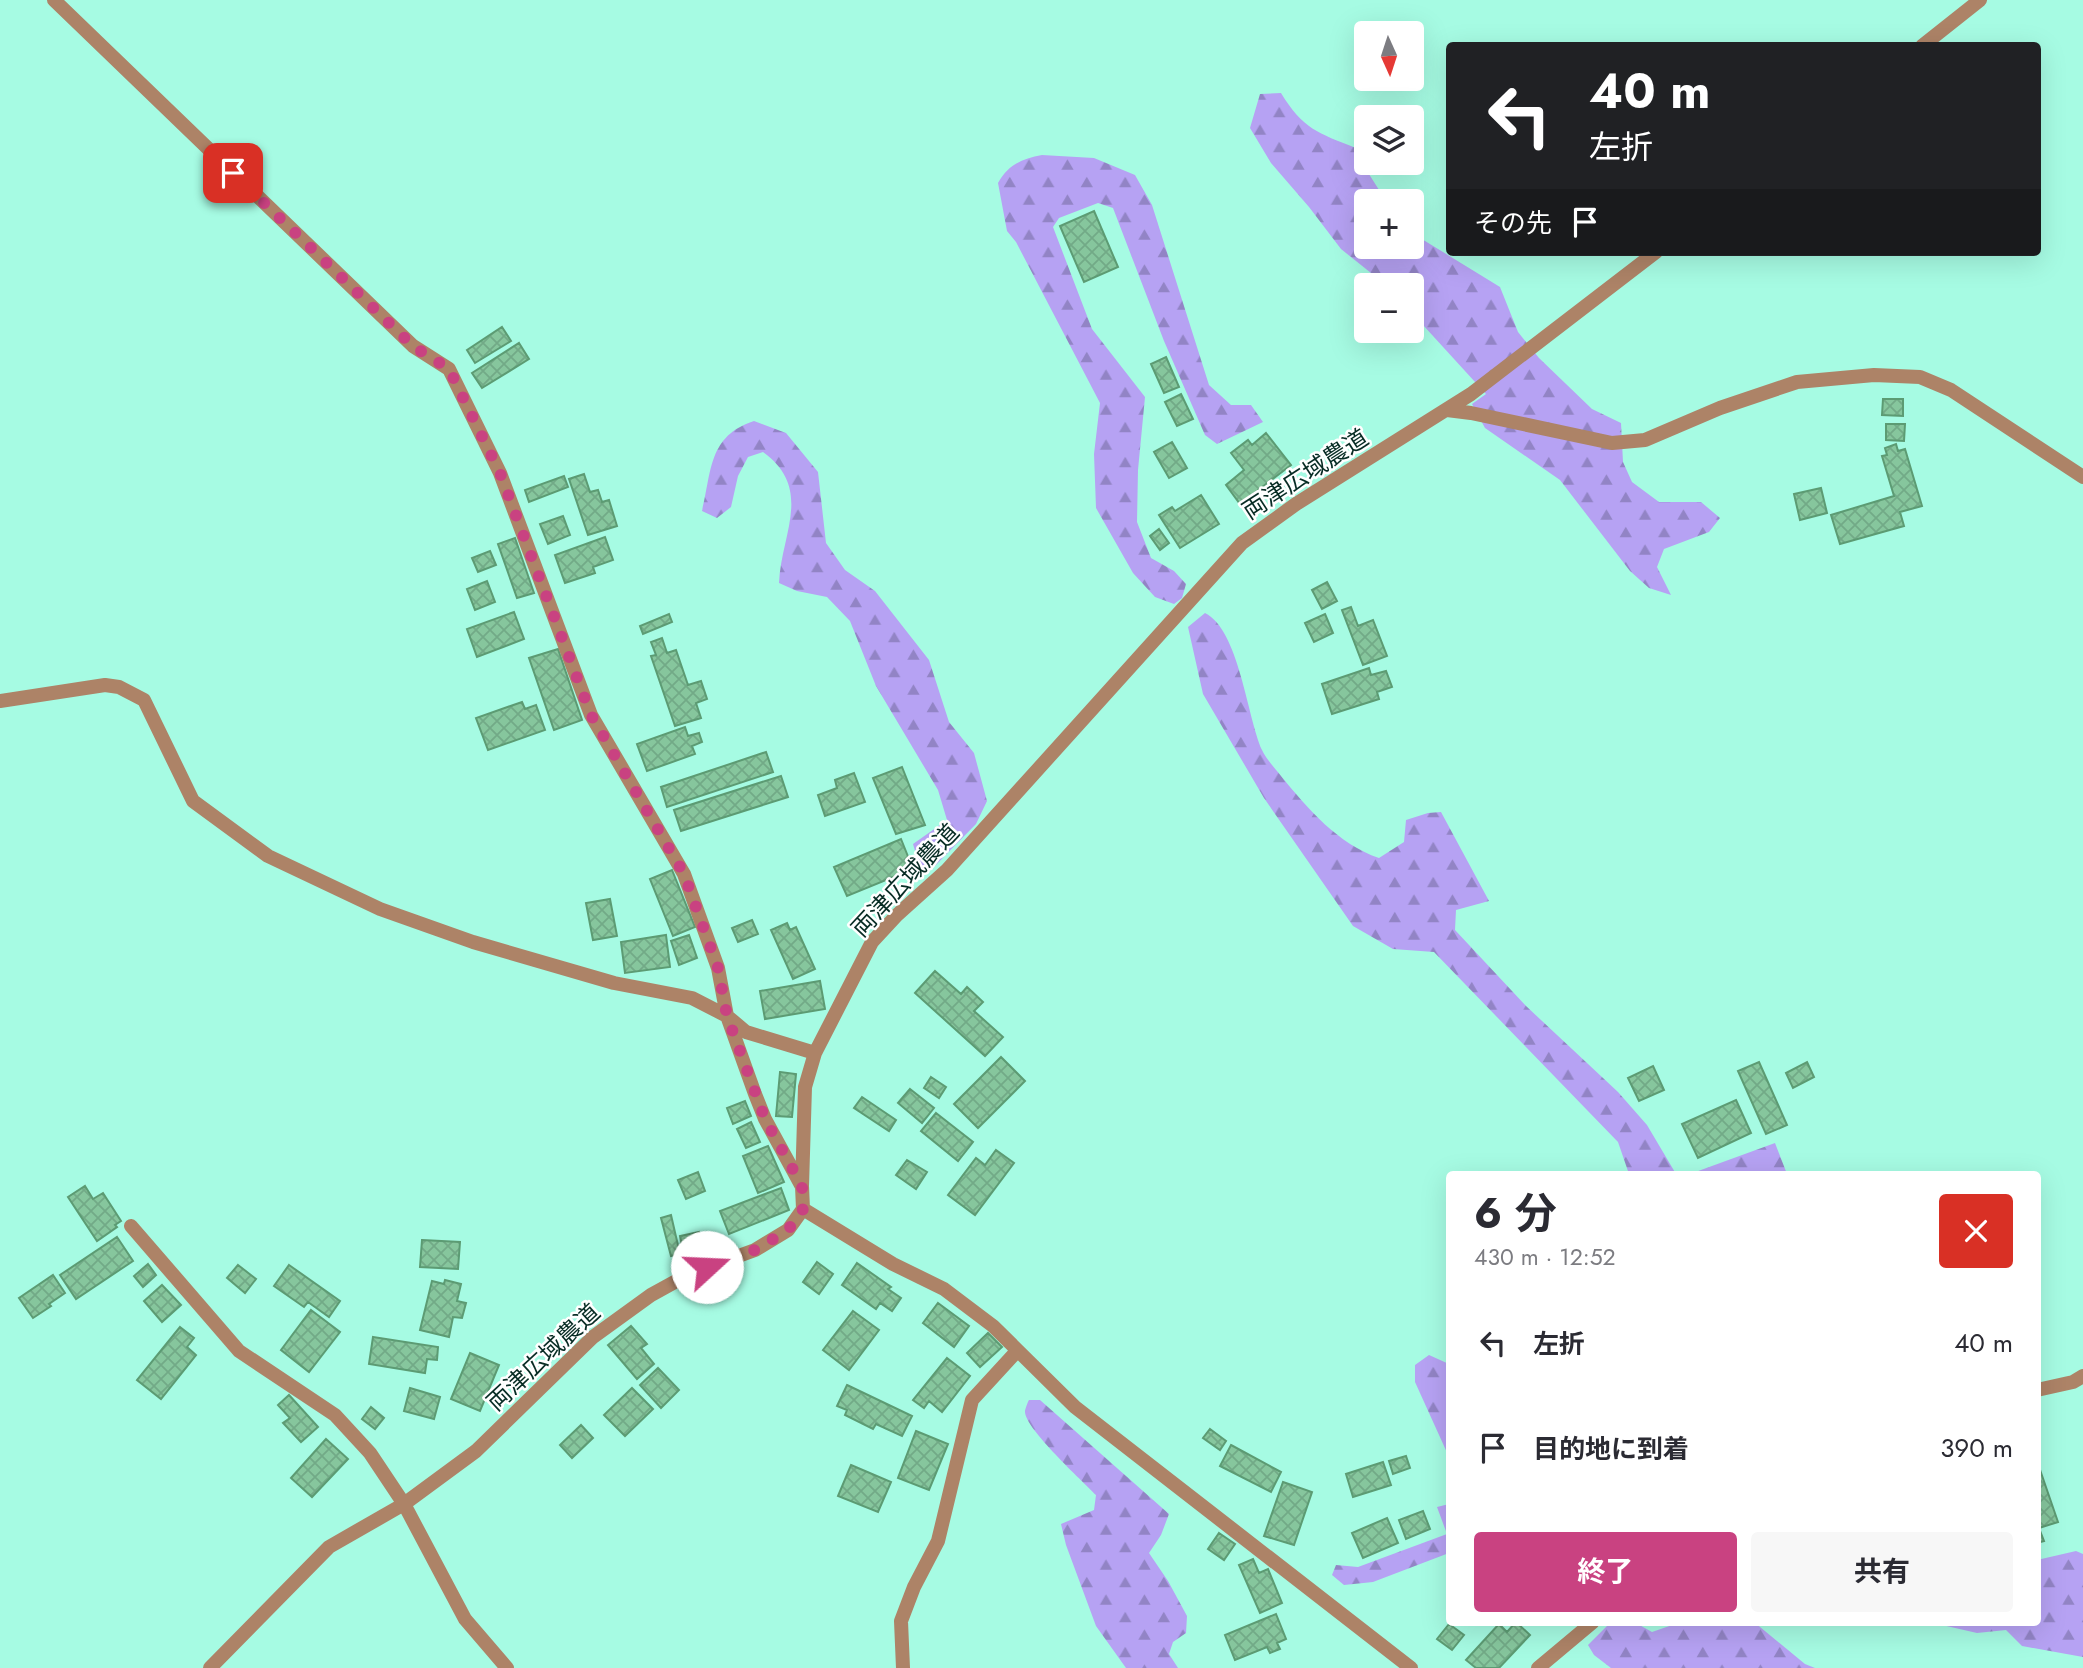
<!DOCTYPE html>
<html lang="ja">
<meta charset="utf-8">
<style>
body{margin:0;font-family:Jost,"Noto Sans JP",sans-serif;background:#f7f7f7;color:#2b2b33;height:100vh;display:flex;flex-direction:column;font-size:26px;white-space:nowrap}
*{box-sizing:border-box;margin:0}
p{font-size:23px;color:#7c7c81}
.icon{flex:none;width:38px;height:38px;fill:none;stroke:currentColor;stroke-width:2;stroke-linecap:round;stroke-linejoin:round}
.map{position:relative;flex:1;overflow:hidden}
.drawer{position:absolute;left:1446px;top:1171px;width:595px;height:455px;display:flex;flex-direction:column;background:#fff;border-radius:7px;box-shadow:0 7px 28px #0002}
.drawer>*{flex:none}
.hud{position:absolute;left:1446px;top:42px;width:595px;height:214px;border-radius:7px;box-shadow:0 7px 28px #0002;background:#202124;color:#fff;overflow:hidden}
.needle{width:46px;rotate:177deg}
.controls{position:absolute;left:1354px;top:21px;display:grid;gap:14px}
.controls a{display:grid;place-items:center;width:70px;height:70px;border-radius:7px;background:#fff;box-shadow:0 7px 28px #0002;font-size:35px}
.pin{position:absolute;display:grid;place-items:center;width:60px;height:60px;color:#fff;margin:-30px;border-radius:14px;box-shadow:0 4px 10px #0006}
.me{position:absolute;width:77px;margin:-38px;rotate:70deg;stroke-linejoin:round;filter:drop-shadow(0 0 5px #0008)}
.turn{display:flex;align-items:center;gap:24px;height:147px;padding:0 28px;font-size:32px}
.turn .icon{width:91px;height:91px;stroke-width:2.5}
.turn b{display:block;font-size:49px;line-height:60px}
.then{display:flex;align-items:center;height:66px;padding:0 28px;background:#0003;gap:14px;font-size:26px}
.round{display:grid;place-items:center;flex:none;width:74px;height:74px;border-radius:7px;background:#f7f7f7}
.overview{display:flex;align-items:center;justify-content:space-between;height:119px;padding:0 28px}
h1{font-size:42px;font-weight:700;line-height:52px}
.action{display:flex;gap:14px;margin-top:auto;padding:14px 28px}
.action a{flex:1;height:80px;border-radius:7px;background:#c94281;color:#fff;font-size:28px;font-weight:700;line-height:80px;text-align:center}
.action a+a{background:#f7f7f7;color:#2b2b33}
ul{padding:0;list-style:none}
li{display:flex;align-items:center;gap:21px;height:105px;padding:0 28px}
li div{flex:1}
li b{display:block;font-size:26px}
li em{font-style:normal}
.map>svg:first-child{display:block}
.forest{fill:url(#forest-firs)}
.building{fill:url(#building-cross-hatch);stroke:#5c9b73;stroke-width:2}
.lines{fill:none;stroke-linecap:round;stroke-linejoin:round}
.minor{stroke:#ad8367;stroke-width:14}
.route{stroke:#c94281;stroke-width:12;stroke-dasharray:0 21.6}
.labels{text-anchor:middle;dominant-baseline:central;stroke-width:5;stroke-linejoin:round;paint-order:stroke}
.street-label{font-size:24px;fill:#072c24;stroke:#fff}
</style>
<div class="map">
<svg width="2083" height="1668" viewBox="0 0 2083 1668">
<defs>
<pattern id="forest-firs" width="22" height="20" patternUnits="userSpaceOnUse" patternTransform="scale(1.75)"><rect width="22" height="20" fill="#b6a2f3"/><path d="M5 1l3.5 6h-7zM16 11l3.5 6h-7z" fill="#9284c5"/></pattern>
<pattern id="building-cross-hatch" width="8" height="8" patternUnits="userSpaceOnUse" patternTransform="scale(1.75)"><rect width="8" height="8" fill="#86c69d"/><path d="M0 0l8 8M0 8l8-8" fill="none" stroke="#72aa87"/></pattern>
</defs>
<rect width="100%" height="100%" fill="#a6fbe3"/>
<path class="forest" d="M1281,93C1303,129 1318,133 1356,148L1362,163L1386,201H1367V247H1412V233L1500,287L1518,332L1539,358L1592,409L1621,423L1623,462L1632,482L1659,502H1701L1720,518L1709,532L1664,549L1657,567L1671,595L1649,588L1630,571L1560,480L1485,428L1472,404L1486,394L1412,313V285H1386L1341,249L1309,207L1271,163L1250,128L1260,94Z
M1042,155L1094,158L1135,175L1152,205L1209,385L1231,405H1251L1263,422L1217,444L1205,435L1164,341L1113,208L1098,203L1059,218L1053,227L1092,329L1145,397L1138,470L1137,522L1151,558L1174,571L1186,584L1182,598L1174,604L1155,597L1133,573L1096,508L1094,454L1100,403L1016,242L1007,231L998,183C1009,164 1022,159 1042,155Z
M754,421L786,433L818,472L826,543L845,570L875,591L929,660L949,722L974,753L987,801L976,824L932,869L921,871L913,844L947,820L938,790L876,686L850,621L827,597L797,591L779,583C781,534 814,489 763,452L748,457L738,476L731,507L717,518L702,511C712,471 708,436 754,421Z
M1205,613C1239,630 1247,716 1262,750C1266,759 1275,768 1281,776C1308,809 1338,844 1379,858L1404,842L1406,820L1428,813L1441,812L1489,901L1456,910L1455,930L1526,1006L1618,1092L1647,1125L1676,1174H1629L1618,1142L1434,952L1393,949L1353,926L1264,798L1203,694L1188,627Z
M1775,1143L1787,1174H1690Z
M1429,1355L1449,1364V1457L1415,1382V1365Z
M1029,1400H1040L1169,1514L1161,1535L1149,1553L1168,1581L1187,1616L1186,1633L1173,1642L1169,1654L1178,1668H1126L1096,1626L1066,1545L1061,1524L1094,1510L1096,1495C1083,1481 1024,1428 1025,1411C1025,1410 1028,1401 1029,1400Z
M1449,1504V1553L1373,1582L1344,1585L1332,1575L1336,1565L1358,1567L1447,1534L1437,1507Z
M2076,1551L2083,1554V1657L2022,1646L2006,1630L1977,1633L1929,1622H2037V1560Z
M1611,1622H1634L1652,1632L1681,1622H1754L1805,1664L1815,1668H1611L1594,1655L1588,1645Z"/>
<path class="building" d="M1094,211L1118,267L1084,282L1060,226Z
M502,327L511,341L475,363L467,350Z
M519,343L529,359L482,388L472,373Z
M1166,357L1179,387L1164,393L1151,364Z
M1181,394L1193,419L1177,426L1165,402Z
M1883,399H1903V416L1882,415Z
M1886,424H1905L1904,441L1886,440Z
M1266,433L1291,465L1240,504L1226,485L1244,470L1231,453L1248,440L1252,445Z
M1172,442L1187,468L1169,478L1154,452Z
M1896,444L1898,451L1905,449L1922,506L1900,512L1904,526L1840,544L1831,515L1894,496L1882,456L1887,455L1885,448Z
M584,474L590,492L598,490L602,502L609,500L617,526L588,535L569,479Z
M564,476L568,487L529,502L525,490Z
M1821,488L1827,513L1800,520L1794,494Z
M1201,495L1219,524L1180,548L1159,515L1172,507L1175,511Z
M563,516L570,535L548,544L540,524Z
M1159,529L1169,543L1160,550L1150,536Z
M605,537L613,560L593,567L595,573L565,583L555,555Z
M515,538L534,593L517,598L498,544Z
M490,551L496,565L478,572L472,558Z
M487,581L495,602L475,610L467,589Z
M1327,582L1337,601L1322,609L1312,590Z
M1351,607L1358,626L1373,620L1387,656L1363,665L1342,610Z
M514,612L524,639L477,657L467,629Z
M669,614L672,622L643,634L640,626Z
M1325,614L1333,633L1314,642L1305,623Z
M662,638L667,653L676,650L688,685L701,681L707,699L696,703L701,718L675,726L651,656L656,655L651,642Z
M558,649L582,720L554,730L529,658Z
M1369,668L1371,675L1386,671L1392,687L1377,692L1379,699L1332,714L1322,684Z
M522,702L525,709L536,705L545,730L488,750L476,718Z
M685,727L688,736L699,733L702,742L692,746L695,754L647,771L637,744Z
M766,752L773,772L667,807L661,787Z
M902,767L925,825L896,834L873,778Z
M854,773L865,802L825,816L818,795L837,788L835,780Z
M781,776L788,797L681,831L674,810Z
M901,839L913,869L847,896L834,867Z
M672,870L695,927L673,936L650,879Z
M610,899L617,936L593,940L586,903Z
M752,920L758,934L738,942L732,928Z
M787,923L790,930L796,927L815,969L793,979L771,930Z
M666,935L670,967L625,973L621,942Z
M689,935L697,958L679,965L671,941Z
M935,971L961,994L967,987L983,1002L974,1011L1003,1037L985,1056L915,993Z
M820,981L825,1009L765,1019L760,991Z
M1001,1057L1025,1081L978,1128L954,1104Z
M1759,1062L1787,1125L1766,1134L1738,1071Z
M1807,1062L1814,1077L1793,1088L1786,1073Z
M1653,1066L1664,1090L1639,1101L1628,1078Z
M780,1072L796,1074L792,1117L776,1116Z
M931,1077L946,1087L939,1098L924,1088Z
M910,1089L934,1108L922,1123L898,1103Z
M862,1097L896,1120L889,1131L854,1108Z
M1736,1100L1751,1133L1698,1158L1682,1124Z
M745,1101L751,1116L733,1124L727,1108Z
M936,1113L973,1142L958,1161L921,1131Z
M751,1122L760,1142L746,1148L737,1129Z
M768,1146L784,1182L758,1193L743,1156Z
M996,1150L1014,1163L975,1215L948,1195L976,1158L985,1165Z
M907,1160L927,1172L916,1189L896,1175Z
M698,1172L705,1191L686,1199L678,1180Z
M85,1186L93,1199L103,1193L121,1221L115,1225L117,1227L97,1241L68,1197Z
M781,1188L789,1210L729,1234L720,1211Z
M671,1215L680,1254L671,1256L661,1218Z
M699,1232L702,1249L683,1252L680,1236Z
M117,1237L133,1261L76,1299L60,1275Z
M422,1240L460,1242L458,1269L420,1267Z
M817,1262L833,1274L819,1294L803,1282Z
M857,1263L891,1287L888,1289L901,1298L892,1311L880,1303L876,1309L842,1285Z
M148,1264L156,1275L143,1287L134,1276Z
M238,1265L256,1279L245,1293L227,1278Z
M289,1265L340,1301L329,1317L308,1302L304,1307L274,1286Z
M53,1275L65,1293L49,1304L51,1306L33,1318L19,1298Z
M445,1280L461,1284L457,1301L466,1303L462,1318L453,1317L449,1337L420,1330L432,1281L444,1284Z
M162,1285L181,1305L162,1322L144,1301Z
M938,1303L969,1326L954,1347L923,1323Z
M311,1310L340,1332L309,1372L281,1350Z
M853,1311L879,1330L849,1370L823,1350Z
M631,1326L647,1344L641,1348L654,1364L637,1379L608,1345Z
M180,1327L194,1338L187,1347L196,1355L161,1399L137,1380Z
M988,1333L1002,1347L980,1367L967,1353Z
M373,1337L438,1347L437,1360L427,1359L425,1373L369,1364Z
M470,1353L499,1365L480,1411L451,1399Z
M947,1358L970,1376L942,1412L929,1401L924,1408L913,1400Z
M658,1368L679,1390L661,1408L640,1385Z
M847,1385L912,1416L902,1436L876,1424L873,1429L845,1415L847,1410L837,1406Z
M410,1388L440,1397L434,1419L404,1411Z
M632,1388L653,1409L625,1436L604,1415Z
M289,1395L318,1427L301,1442L283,1423L290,1418L278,1405Z
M371,1407L384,1418L375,1429L362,1419Z
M581,1425L593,1438L572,1458L560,1445Z
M1210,1429L1226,1441L1220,1450L1203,1438Z
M916,1431L948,1444L929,1490L898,1478Z
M326,1439L348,1459L312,1497L291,1478Z
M1231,1445L1281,1472L1271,1492L1220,1466Z
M1406,1456L1410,1468L1393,1474L1389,1461Z
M2037,1461L2058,1522L2039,1528L2044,1541L2037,1543Z
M1383,1462L1391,1485L1353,1497L1346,1474Z
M851,1465L891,1482L878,1512L838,1496Z
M1283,1482L1312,1492L1294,1545L1264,1536Z
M1423,1511L1430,1529L1406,1539L1399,1520Z
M1387,1518L1398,1543L1363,1558L1352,1533Z
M1219,1533L1235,1544L1224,1560L1208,1549Z
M1253,1559L1259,1573L1268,1569L1282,1603L1260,1613L1239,1565Z
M1276,1614L1286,1639L1277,1643L1280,1649L1270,1653L1267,1647L1235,1660L1225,1635Z
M1516,1622L1530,1635L1499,1668H1476L1466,1660L1499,1624L1507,1632Z
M1449,1624L1464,1635L1452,1650L1437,1639Z"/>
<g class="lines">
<path class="minor" d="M54,0L413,346L449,369L500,473L591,715L684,874L718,968L727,1016L755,1094L765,1119L801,1185
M1922,46L1980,0
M1447,410L1471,413L1612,443L1645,440L1720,408L1797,382L1874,375L1920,377L1951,390L2083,477
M0,701L105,685L119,687L144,700L193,801L268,856L380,909L473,942L614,983L692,998L727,1016L746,1032L815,1053
M803,1209L893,1264L944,1289L993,1326L1075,1407L1411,1668
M131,1226L239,1351L335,1415L370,1453L404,1504L465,1619L507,1668
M2037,1390L2073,1382L2083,1376
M210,1668L329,1547L404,1504L476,1451L593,1337L651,1295L689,1274L755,1250L788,1230L803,1209L802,1186L805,1087L815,1053L872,942L897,915L947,870L1242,543L1296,504L1471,394L1656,252
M903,1668L901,1621L914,1587L938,1541L972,1400L1017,1351
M1538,1668L1593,1622"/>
</g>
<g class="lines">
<path class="route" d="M233,173L413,346L449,369L500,473L591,715L684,874L718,968L727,1016L765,1119L802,1186L803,1209L788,1230L755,1250L707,1267"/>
</g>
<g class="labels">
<g class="street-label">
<text transform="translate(1305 474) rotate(-33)">両津広域農道</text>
<text transform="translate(905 880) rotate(-47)">両津広域農道</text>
<text transform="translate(543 1357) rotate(-43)">両津広域農道</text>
</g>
</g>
</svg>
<div class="controls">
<a><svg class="needle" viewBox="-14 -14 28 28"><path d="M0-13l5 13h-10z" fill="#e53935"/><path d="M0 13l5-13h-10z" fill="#7c7c81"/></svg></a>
<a><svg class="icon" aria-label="layers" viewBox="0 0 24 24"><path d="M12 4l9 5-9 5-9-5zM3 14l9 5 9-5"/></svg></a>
<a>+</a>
<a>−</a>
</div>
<div class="pin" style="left:233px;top:173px;background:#d93025"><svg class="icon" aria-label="arrive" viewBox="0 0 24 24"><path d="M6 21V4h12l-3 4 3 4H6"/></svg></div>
<svg class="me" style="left:707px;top:1267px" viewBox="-20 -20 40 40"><circle r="19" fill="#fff"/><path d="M0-13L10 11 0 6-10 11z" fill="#c94281"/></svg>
<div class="hud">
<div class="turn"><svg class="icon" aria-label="left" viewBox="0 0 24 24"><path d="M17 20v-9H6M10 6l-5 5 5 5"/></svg><div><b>40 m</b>左折</div></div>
<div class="then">その先<svg class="icon" aria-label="arrive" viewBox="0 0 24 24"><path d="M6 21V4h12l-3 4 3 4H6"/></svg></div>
</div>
<section class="drawer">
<div class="overview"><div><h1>6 分</h1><p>430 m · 12:52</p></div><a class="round" style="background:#d93025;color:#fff"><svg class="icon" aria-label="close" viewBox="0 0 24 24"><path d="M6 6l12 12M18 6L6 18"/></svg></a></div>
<ul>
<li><svg class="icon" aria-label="left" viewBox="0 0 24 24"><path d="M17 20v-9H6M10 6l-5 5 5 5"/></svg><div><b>左折</b></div><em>40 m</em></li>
<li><svg class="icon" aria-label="arrive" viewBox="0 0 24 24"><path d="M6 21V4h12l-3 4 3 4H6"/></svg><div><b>目的地に到着</b></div><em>390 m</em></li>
</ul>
<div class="action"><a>終了</a><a>共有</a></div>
</section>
</div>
